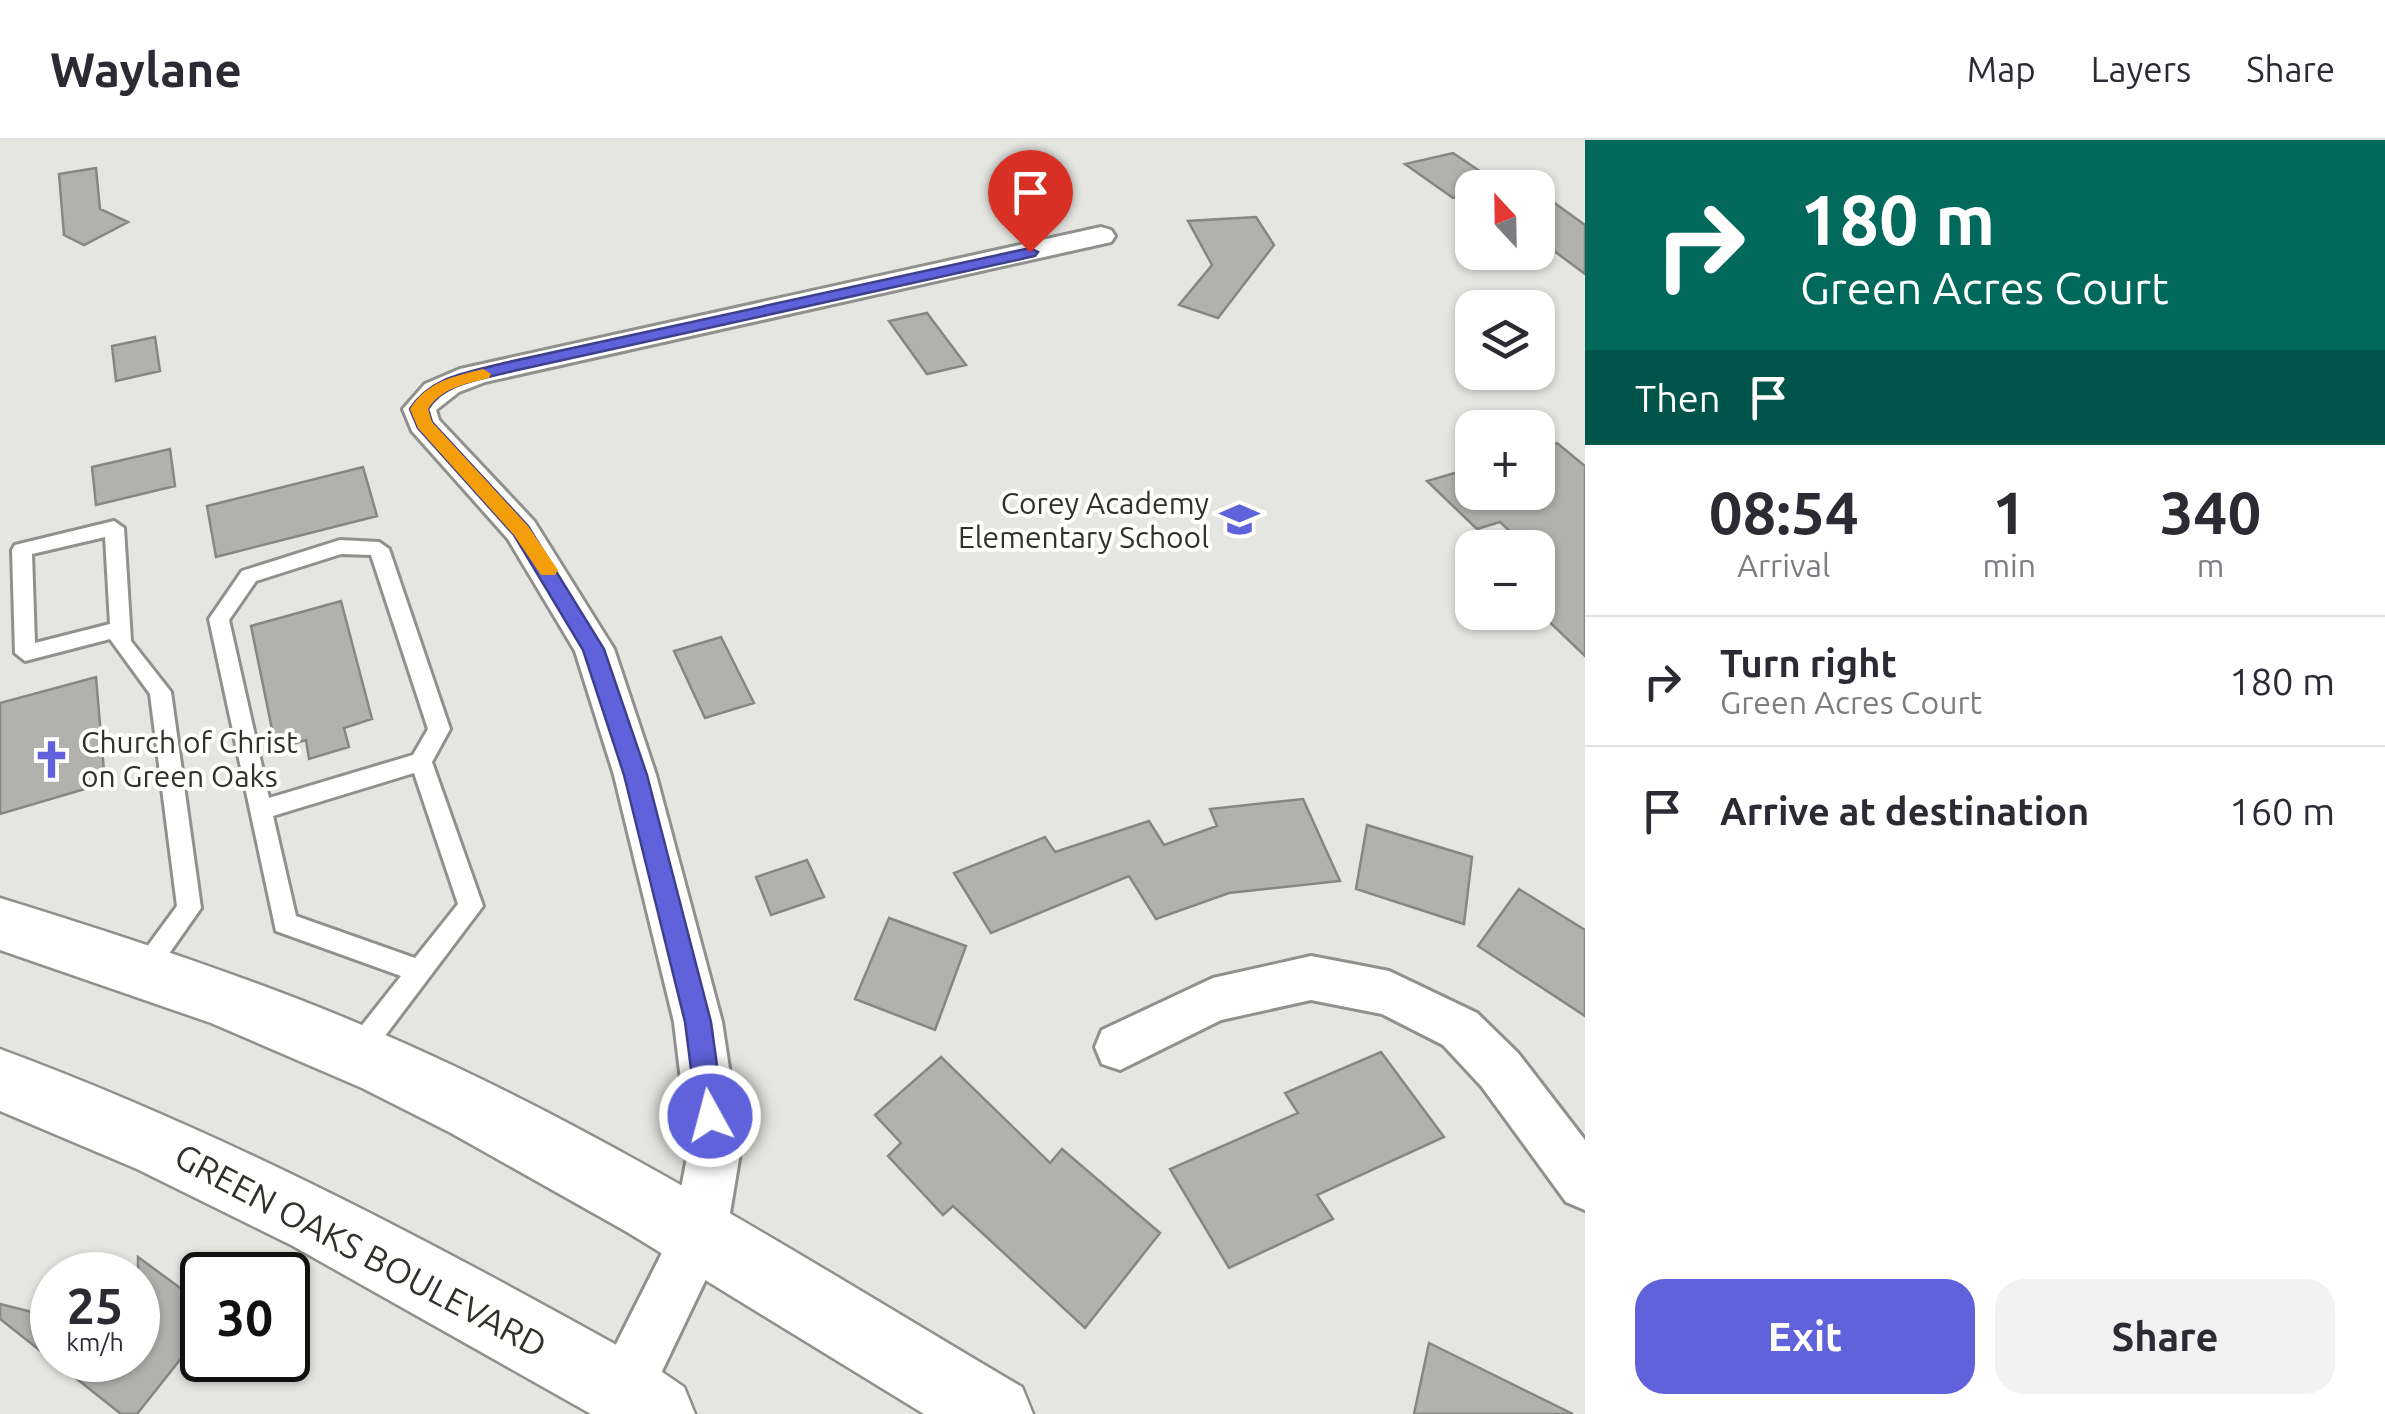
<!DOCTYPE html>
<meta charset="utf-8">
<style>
body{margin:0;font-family:Ubuntu,sans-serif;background:#f2f2f3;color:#2b2b33;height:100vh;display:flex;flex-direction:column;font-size:38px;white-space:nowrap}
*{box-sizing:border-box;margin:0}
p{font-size:32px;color:#7c7c81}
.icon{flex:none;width:55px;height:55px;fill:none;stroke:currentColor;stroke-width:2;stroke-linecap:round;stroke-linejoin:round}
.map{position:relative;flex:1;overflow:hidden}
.details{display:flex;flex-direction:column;background:#fff;width:800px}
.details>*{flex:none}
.top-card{background:#00695c;color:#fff;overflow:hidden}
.needle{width:65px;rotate:338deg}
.buttons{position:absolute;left:1455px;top:30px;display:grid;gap:20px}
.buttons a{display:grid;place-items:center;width:100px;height:100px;border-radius:20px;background:#fff;box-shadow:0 2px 8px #0004;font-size:50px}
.speed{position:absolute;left:30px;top:1112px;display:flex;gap:20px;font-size:50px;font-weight:700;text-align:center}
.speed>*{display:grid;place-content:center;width:130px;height:130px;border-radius:50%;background:#fff;box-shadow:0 2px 8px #0004;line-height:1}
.speed small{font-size:25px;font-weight:400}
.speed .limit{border:5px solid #111;border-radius:15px;background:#fff;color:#111}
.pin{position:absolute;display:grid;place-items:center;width:85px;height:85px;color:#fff;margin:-102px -42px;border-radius:50% 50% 50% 0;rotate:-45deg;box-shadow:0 0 10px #0007}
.pin .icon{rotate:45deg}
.me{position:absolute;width:110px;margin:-55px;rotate:353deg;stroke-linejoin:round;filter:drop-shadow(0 0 8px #0008)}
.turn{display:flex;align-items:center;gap:35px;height:210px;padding:0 50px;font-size:45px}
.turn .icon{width:130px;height:130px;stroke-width:2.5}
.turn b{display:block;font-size:70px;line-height:85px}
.then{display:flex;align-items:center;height:95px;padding:0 50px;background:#0003;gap:20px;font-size:38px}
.eta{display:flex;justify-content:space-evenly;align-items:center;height:170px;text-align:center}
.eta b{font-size:60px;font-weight:600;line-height:70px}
.button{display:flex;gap:20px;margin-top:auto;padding:20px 50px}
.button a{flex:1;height:115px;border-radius:30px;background:#5f62da;color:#fff;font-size:40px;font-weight:600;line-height:115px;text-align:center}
.button a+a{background:#f2f2f3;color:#2b2b33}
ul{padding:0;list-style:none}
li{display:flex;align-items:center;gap:30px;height:130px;padding:0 50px;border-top:2px solid #e1e1e2}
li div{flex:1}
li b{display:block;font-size:38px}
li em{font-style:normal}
header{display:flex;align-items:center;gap:60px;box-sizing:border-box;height:140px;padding:0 50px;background:#fff;border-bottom:2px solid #e1e1e2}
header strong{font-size:48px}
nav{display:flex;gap:55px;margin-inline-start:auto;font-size:35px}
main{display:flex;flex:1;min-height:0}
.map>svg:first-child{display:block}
.building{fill:#b1b1ae;stroke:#868683;stroke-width:2.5}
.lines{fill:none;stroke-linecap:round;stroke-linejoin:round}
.service-casing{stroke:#90908d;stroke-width:6}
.minor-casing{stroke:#90908d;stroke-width:6}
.secondary-casing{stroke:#90908d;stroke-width:5}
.service{fill:#fff;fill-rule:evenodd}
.minor{fill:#fff;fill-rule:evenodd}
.secondary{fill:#fff;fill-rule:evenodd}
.route{fill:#5f62da;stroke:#3e408e;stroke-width:2.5}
.slow{fill:#f59e0b}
.labels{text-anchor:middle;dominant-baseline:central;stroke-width:8;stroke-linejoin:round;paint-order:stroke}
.poi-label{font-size:30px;fill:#30302f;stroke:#fffffe;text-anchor:end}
.near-street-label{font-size:35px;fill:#30302f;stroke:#fffffe}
</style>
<header>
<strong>Waylane</strong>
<nav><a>Map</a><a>Layers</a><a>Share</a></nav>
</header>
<main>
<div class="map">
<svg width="1585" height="1274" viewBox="0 0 1585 1274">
<rect width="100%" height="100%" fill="#e5e6e2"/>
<path class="building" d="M1453,13L1502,46L1472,48V53L1453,58L1405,24Z
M96,28L100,69L128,82L84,105L64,95L59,34Z
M1538,51L1585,85V134L1538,99Z
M1256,77L1274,105L1218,178L1179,165L1212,125L1188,81Z
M927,173L966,225L927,234L889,181Z
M155,197L160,231L116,241L112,206Z
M1557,303L1585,326V516L1538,471V408H1528L1500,382L1477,389L1427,341L1472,328V352H1538V308Z
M170,309L175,346L96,365L92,327Z
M363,327L377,376L216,417L207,366Z
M341,461L372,579L344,588L349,607L309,619L306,600L276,609L251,486Z
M721,497L754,563L705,578L674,511Z
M96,537L105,643L0,674V563Z
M1303,659L1340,741L1229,753L1156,779L1129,736L991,793L954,733L1045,697L1055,712L1149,681L1164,705L1217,686L1210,669Z
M1367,685L1472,717L1464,784L1356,749Z
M807,720L824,757L771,775L756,737Z
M1519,749L1585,790V876L1478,806Z
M889,778L966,806L935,890L855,859Z
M1381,912L1444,997L1317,1055L1333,1079L1229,1128L1170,1029L1298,973L1285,953Z
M941,917L1050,1023L1062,1009L1160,1093L1085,1188L953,1066L943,1075L888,1016L901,1003L875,975Z
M138,1117L202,1164V1192L137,1274H121L53,1220H138Z
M0,1164L52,1177V1220L0,1179Z
M1429,1203L1573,1274H1414Z"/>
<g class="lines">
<defs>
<path id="service" d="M114,381L124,388L131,501L171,552L201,768L152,838L143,841L134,838L130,830L177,766L150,554L110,499L25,521L15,513L12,410L15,405ZM105,397L110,484L35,503L32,414Z
M340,400L379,402L389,409L450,589L432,622L483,766L366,921L357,924L348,921L344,912L348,903L401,836L276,791L209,479L242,431ZM341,414L371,415L428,589L413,615L269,658L229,480L256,441ZM414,633L458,764L415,818L296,776L273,676Z"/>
<path id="minor" d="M1101,87L1111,90L1115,96L1111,102L485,242L459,252L436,270L439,280L534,381L614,509L656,635L722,882L741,1007L726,1097L643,1271L635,1274L601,1271L593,1250L673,1091L689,1007L674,882L614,635L575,511L508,399L412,291L403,269L425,244L460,229Z
M1311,816L1389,831L1477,873L1518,913L1585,1000V1070L1566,1062L1482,947L1443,905L1382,874L1311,860L1221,880L1120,930L1102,924L1095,907L1102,890L1213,838Z"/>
<path id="secondary" d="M0,758C138,801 274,845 406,904C621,1000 820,1128 1022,1247L1033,1274H924L627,1092L451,993L362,948L211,883L0,810Z
M0,909C227,993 438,1105 649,1223L684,1247L695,1274H591L293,1106L137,1029L0,971Z"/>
</defs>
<use href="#service" class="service-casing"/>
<use href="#minor" class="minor-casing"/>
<use href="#secondary" class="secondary-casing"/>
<use href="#service" class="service"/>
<use href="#minor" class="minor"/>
<use href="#secondary" class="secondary"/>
</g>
<path class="route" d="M1030,108L1038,112L1035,116L513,231C484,239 444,242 428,269L432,282L528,386L604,509L647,635L711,882L724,976L720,985L710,989L701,985L697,976L685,882L624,635L583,510L514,395L418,288L410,269C431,236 468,233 504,223Z"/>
<path class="slow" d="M483,229L491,234L489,238C465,244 441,248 428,269L432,282L528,386L558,430L555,435H541L514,395L418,288L410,269C428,241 452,237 483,229Z"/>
<defs>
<symbol id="school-bare" viewBox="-9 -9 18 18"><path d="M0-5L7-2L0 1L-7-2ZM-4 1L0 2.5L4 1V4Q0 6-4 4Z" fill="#5f62da" stroke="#fffffe" stroke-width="2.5" paint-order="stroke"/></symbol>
<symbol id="church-bare" viewBox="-9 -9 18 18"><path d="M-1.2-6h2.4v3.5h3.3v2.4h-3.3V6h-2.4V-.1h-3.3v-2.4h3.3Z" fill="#5f62da" stroke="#fffffe" stroke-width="2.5" paint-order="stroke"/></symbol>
</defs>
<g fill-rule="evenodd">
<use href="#school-bare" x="1212" y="352" width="55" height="55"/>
<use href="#church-bare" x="24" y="592" width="55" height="55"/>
</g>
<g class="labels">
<g class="poi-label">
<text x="1209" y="363">Corey Academy<tspan x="1209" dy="34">Elementary School</tspan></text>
<text x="81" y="602" text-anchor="start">Church of Christ<tspan x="81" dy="34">on Green Oaks</tspan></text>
</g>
<g class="near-street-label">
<text transform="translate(361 1110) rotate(28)">GREEN OAKS BOULEVARD</text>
</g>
</g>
</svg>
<div class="buttons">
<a><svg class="needle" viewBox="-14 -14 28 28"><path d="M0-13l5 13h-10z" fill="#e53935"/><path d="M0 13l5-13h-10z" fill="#7c7c81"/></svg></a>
<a><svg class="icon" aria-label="layers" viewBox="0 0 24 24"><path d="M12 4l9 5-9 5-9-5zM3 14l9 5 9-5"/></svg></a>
<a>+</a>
<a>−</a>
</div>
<div class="speed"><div>25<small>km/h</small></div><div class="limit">30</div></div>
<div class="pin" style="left:1030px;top:112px;background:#d93025"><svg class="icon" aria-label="arrive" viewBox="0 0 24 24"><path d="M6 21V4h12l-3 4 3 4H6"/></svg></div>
<svg class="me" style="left:710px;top:976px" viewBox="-20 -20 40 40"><circle r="17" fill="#5f62da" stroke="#fff" stroke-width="3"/><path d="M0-11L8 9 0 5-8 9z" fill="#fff"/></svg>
</div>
<section class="details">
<div class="top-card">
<div class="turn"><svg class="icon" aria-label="right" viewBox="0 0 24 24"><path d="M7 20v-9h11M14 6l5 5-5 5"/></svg><div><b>180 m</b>Green Acres Court</div></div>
<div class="then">Then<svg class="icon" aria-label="arrive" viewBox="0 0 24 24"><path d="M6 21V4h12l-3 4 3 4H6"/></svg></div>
</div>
<div class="eta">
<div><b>08:54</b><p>Arrival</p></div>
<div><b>1</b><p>min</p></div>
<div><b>340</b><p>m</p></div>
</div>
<ul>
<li><svg class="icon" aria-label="right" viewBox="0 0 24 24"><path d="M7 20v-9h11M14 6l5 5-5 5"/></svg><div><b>Turn right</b><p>Green Acres Court</p></div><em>180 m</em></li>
<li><svg class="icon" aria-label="arrive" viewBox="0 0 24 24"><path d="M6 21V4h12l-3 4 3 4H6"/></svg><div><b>Arrive at destination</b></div><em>160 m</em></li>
</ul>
<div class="button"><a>Exit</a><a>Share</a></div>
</section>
</main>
